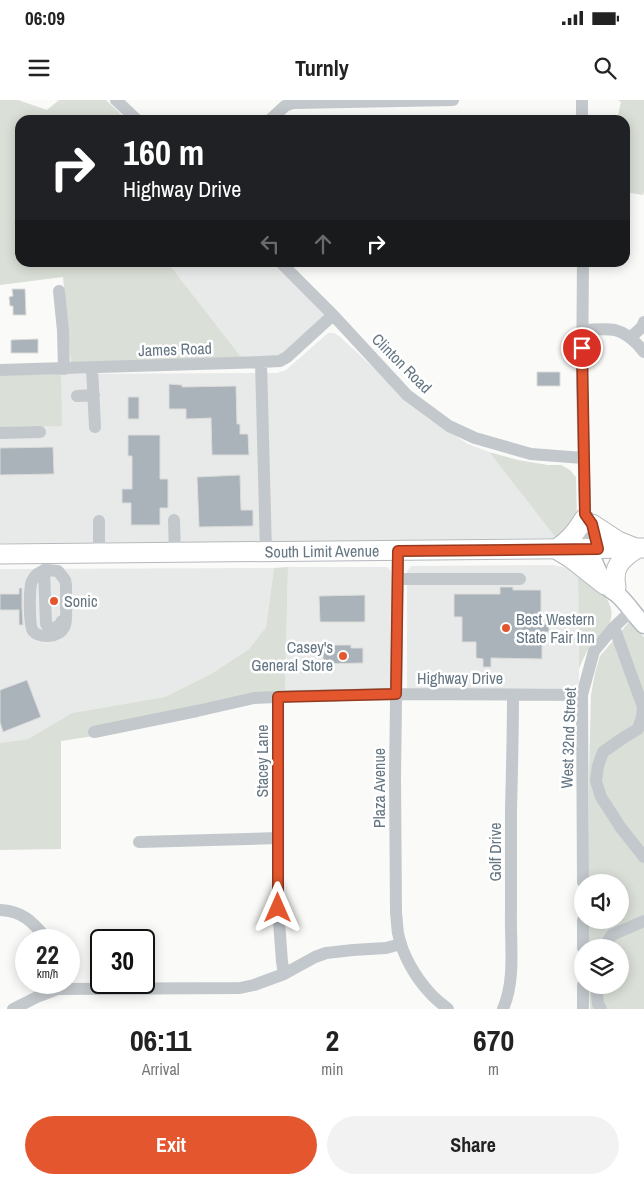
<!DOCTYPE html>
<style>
body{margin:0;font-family:"Archivo Narrow",sans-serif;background:#f2f2f2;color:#222;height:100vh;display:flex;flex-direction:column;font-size:19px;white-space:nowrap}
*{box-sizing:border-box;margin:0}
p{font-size:16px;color:#767676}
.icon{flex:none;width:28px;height:28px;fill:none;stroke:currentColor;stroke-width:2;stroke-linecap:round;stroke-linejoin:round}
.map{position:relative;height:909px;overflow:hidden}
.drawer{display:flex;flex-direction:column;background:#fff;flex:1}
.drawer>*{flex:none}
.hud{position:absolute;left:15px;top:15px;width:615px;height:152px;border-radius:15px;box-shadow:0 2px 12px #0003;background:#202124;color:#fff;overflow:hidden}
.tools{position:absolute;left:574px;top:774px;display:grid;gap:10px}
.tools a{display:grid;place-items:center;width:55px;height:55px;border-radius:50%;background:#fff;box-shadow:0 2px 12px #0003;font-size:25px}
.speed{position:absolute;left:15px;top:829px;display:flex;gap:10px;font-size:25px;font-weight:700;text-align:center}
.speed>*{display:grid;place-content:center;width:65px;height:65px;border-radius:50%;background:#fff;box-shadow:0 2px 12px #0003;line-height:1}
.speed small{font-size:12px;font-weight:400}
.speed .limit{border:2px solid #111;border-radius:8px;background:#fff;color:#111}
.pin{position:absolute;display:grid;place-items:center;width:42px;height:42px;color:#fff;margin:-21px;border:2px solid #fff;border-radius:50%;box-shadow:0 1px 5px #0007}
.me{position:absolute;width:55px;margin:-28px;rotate:0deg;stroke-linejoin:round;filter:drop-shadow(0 0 4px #0008)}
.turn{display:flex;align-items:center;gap:18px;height:105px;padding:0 25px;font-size:22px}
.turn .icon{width:65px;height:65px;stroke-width:2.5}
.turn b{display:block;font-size:35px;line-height:42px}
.lanes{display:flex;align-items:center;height:48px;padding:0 25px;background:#0003;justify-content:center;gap:25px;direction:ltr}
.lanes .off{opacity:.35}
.eta{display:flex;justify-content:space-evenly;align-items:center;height:85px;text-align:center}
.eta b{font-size:30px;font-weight:700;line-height:35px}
.primary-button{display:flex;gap:10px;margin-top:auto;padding:10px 25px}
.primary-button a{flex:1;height:58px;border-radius:30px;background:#e4572e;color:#fff;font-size:20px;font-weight:700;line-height:58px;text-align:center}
.primary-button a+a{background:#f2f2f2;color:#222}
.status{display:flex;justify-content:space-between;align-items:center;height:35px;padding:0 25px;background:#fff;direction:ltr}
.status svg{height:14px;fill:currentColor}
header{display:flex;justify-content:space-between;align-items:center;height:65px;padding:0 25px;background:#fff;font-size:22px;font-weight:700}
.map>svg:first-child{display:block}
.built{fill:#e8e9e9}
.green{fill:#dadfd7}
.building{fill:#aab3b9;stroke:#dcdcda}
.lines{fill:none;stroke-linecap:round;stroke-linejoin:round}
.major-casing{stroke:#b5babe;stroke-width:19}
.highway-casing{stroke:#b4b9bd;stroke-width:21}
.minor{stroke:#c3c8cc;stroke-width:12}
.major{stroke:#fff;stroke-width:16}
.highway{stroke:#fff;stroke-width:19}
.route-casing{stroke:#94391e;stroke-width:12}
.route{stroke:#e4572e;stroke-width:9}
.poi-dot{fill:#e4572e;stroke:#fff;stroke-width:2}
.labels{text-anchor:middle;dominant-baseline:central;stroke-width:5;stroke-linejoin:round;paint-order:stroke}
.street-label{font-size:16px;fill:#657683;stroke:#fff}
.poi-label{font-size:16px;fill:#657683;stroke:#fff;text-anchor:start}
</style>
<div class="status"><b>06:09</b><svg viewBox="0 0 49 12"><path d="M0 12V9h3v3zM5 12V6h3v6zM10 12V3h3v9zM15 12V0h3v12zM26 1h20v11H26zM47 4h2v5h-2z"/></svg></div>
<header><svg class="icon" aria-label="menu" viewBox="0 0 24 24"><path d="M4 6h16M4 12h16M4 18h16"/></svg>Turnly<svg class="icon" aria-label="search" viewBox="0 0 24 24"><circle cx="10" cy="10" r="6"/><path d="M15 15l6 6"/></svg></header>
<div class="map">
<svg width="644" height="909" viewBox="0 0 644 909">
<rect width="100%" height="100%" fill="#fafaf8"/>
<path class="built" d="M168,163H272L324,214L323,221L290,253L245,262Z
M328,233H334L339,236L428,318L468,344L489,352L556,438L250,442L0,443V327L61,274L277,273L286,270Z
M553,465L571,469L578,472L579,583L572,589L407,590V471L411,466Z
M288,467H387L391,471V591H285Z
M274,468L266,527L249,549L211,574L165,597L72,613L28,639L0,643V469Z"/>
<path class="green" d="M0,0H18L47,10L59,0H106L127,20H20V162L168,163L245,262L71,264L63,177L0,185Z
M618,0H644V92L643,95L625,92V57L630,56V39L625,36V20H617L621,2Z
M61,274L62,326L0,327V275Z
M489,352L518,360L548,365H561L570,370L576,377L577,421L556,438Z
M288,467L285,591L94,636L61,641V749L0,750V643L28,639L72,613L165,597L211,574L249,549L266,527L274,468Z
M578,472C594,484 623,505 607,527C602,534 594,540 589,548C585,554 582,562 579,569Z
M629,522L644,537V909H590L589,885H620V848L589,847V820H620V782H589V674L591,595L595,573L600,556Z"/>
<path class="building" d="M12,189H25L26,215H13V206H10L9,197L13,196Z
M38,239V253H11V240Z
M537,272H560V286H537Z
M169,284L182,285V287L236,286L237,324H240V334H248L249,355H212L211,318L186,319V309H169Z
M128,297H139V319H128Z
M128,335H160V379H168V408H160V425H131V403H122V389H132V356H128Z
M53,347L54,374L0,375V348Z
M240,375L241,410H253V426L199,427L197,377Z
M500,487H513V490H541V524H549V532H542V559L491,558V567H483V559L476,558V542H462V517H454V494H500Z
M19,488H22V507L23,525H19V510H0V494H19Z
M365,495V522H320L319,496Z
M333,545H351V548H363V563L323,564V548H333Z
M27,580L41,617L3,632L0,622V590Z"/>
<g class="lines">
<defs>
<path id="major" d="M589,449C594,461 598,474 606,485C609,490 614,491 618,495C628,504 635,516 644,525"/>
<g id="highway">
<path d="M584,419C576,432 569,441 556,449L572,459L605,485"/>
<path d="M592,424L618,441L633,447"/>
<path id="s1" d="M0,454L644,448"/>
<path d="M616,487C612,467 621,459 636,449"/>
</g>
</defs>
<use href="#major" class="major-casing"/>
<use href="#highway" class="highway-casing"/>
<path class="minor" d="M116,0L137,20
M582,0V20
M270,20L285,6L293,3L453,0
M280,162L333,215L407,295L449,326L475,338L531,354L583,358
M583,162L582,283L585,414C583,427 585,437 589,449
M59,191L63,231L64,269
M582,230C593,230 605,228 615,230C627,233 637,243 644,252
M630,238L642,227L644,222
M261,262L266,452
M92,268L95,327
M0,270L261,262L280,261L287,257L333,215
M77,296L94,295
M0,333L40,332
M174,420L175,453
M398,451L395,676L396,813C397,820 397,827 398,833C402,854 415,877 430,893C435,899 442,904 448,909
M99,453V421
M44,470L46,524L49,528L58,527L62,521
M47,470L58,471L65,480L66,485C66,492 66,500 66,508C67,523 66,535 48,536C43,536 36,535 33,531C29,526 29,487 32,481C35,475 41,471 47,470Z
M398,479H520
M614,527L643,607H644
M278,597V808L282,862L284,874
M643,607L642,617L638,629L623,638L603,652L598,666L596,681L601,697L621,728L644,757
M94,632L197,611L254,598L297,596L396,594L582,595
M139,742L278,738
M583,782L582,595L594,551L614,527L631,511
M0,810C24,811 33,823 48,840
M583,820V848
M603,848L612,835L644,821
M583,885V909
M596,885L598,904L601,909
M13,909L37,897L58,889L240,888L254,885L284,874L315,857L326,853L353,850L386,848L401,844
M503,909C516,879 510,843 511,811C511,777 511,743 511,709C512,671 513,633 513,595"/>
<use href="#major" class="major"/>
<use href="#highway" class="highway"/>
</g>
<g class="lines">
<defs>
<path id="route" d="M278,808V597L396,594L398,451L598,449L592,424L585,414L582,248"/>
</defs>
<use href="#route" class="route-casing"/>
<use href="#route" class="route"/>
</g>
<g class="poi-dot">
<circle cx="54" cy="501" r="5"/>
<circle cx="506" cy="528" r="5"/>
<circle cx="343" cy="556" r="5"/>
</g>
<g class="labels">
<g class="street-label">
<text transform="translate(175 249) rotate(-2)">James Road</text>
<text transform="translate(402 263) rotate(45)">Clinton Road</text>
<text stroke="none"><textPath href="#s1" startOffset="322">South Limit Avenue</textPath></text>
<text x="460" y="578">Highway Drive</text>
<text transform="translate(568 638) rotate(-88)">West 32nd Street</text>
<text transform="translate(262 661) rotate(-90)">Stacey Lane</text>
<text transform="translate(379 688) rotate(-90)">Plaza Avenue</text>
<text transform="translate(495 752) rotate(-90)">Golf Drive</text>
</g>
<g class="poi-label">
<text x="64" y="501">Sonic</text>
<text x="516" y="519">Best Western<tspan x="516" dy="18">State Fair Inn</tspan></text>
<text x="333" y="547" text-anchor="end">Casey's<tspan x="333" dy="18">General Store</tspan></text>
</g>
</g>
</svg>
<div class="tools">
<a><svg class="icon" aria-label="sound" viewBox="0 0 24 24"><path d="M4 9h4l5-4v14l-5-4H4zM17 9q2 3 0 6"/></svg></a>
<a><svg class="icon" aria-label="layers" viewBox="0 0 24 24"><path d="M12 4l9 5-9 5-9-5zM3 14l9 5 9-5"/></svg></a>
</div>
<div class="speed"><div>22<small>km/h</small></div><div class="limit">30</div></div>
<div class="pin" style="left:582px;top:248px;background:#d93025"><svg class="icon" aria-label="arrive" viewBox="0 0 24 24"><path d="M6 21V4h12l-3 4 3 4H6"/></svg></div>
<svg class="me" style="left:278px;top:808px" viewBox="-20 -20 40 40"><path d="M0-17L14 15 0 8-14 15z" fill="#e4572e" stroke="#fff" stroke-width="4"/></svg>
<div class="hud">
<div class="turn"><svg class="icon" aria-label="right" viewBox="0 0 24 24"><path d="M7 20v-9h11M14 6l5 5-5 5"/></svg><div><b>160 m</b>Highway Drive</div></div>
<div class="lanes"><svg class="icon off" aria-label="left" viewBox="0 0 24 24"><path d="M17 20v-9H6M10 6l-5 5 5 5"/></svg><svg class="icon off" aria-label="ahead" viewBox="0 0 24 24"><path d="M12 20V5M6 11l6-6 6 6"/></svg><svg class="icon" aria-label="right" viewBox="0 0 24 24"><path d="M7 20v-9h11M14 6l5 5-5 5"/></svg></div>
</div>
</div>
<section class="drawer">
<div class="eta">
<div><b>06:11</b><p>Arrival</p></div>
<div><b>2</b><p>min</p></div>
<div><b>670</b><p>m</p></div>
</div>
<div class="primary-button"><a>Exit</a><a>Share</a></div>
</section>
